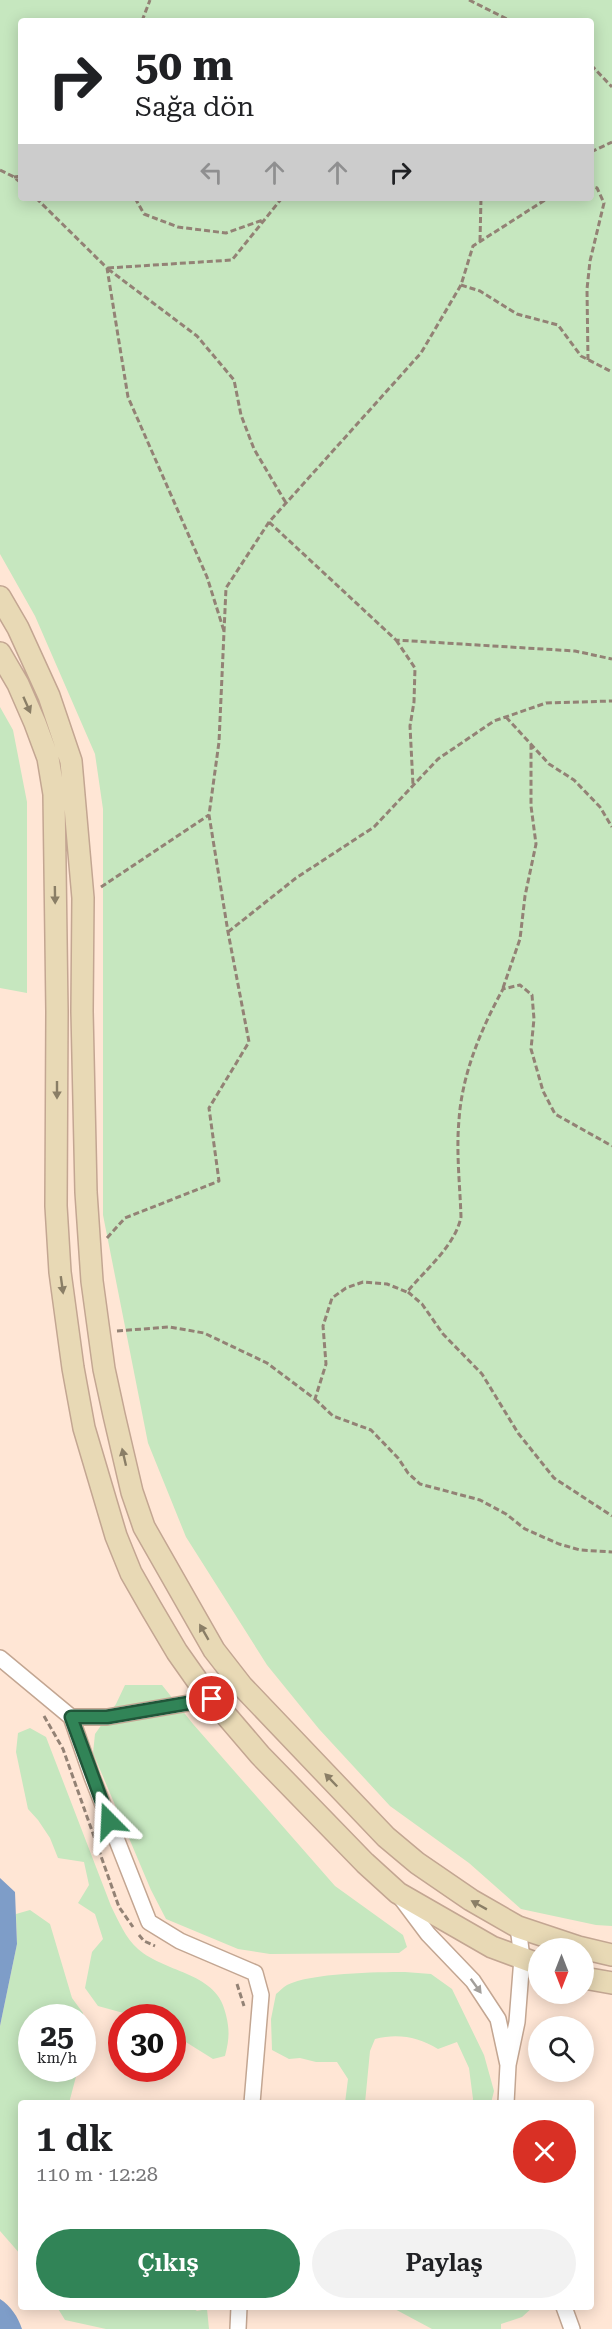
<!DOCTYPE html>
<html lang="tr">
<meta charset="utf-8">
<style>
body{margin:0;font-family:"Roboto Serif",serif;background:#f2f2f2;color:#202124;height:100vh;display:flex;flex-direction:column;font-size:22px;white-space:nowrap}
*{box-sizing:border-box;margin:0}
p{font-size:20px;color:#757577}
.icon{flex:none;width:33px;height:33px;fill:none;stroke:currentColor;stroke-width:2;stroke-linecap:round;stroke-linejoin:round}
.map{position:relative;flex:1;overflow:hidden}
.sheet{position:absolute;left:18px;top:2100px;width:576px;height:210px;display:flex;flex-direction:column;background:#fff;border-radius:6px;box-shadow:0 3px 15px #0003}
.sheet>*{flex:none}
.banner{position:absolute;left:18px;top:18px;width:576px;height:183px;border-radius:6px;box-shadow:0 3px 15px #0003;background:#fff;color:#202124;overflow:hidden}
.needle{width:39px;rotate:180deg}
.buttons{position:absolute;left:528px;top:1938px;display:grid;gap:12px}
.buttons a{display:grid;place-items:center;width:66px;height:66px;border-radius:50%;background:#fff;box-shadow:0 3px 15px #0003;font-size:30px}
.speed{position:absolute;left:18px;top:2004px;display:flex;gap:12px;font-size:30px;font-weight:700;text-align:center}
.speed>*{display:grid;place-content:center;width:78px;height:78px;border-radius:50%;background:#fff;box-shadow:0 3px 15px #0003;line-height:1}
.speed small{font-size:15px;font-weight:400}
.speed .limit{border:9px solid #d22;background:#fff;color:#111}
.pin{position:absolute;display:grid;place-items:center;width:51px;height:51px;color:#fff;margin:-26px;border:3px solid #fff;border-radius:50%;box-shadow:0 2px 6px #0007}
.me{position:absolute;width:66px;margin:-33px;rotate:339deg;stroke-linejoin:round;filter:drop-shadow(0 0 4px #0008)}
.turn{display:flex;align-items:center;gap:21px;height:126px;padding:0 18px;font-size:27px}
.turn .icon{width:78px;height:78px;stroke-width:2.5}
.turn b{display:block;font-size:42px;line-height:51px}
.lanes{display:flex;align-items:center;height:57px;padding:0 18px;background:#0003;justify-content:center;gap:30px;direction:ltr}
.lanes .off{opacity:.35}
.round{display:grid;place-items:center;flex:none;width:63px;height:63px;border-radius:32px;background:#f2f2f2}
.summary{display:flex;align-items:center;justify-content:space-between;height:102px;padding:0 18px}
h1{font-size:36px;font-weight:600;line-height:45px}
.button{display:flex;gap:12px;margin-top:auto;padding:12px 18px}
.button a{flex:1;height:69px;border-radius:36px;background:#318457;color:#fff;font-size:24px;font-weight:600;line-height:69px;text-align:center}
.button a+a{background:#f2f2f2;color:#202124}
.map>svg:first-child{display:block}
.green{fill:#c6e7bf;fill-rule:evenodd}
.water{fill:#7e9dc8}
.lines{fill:none;stroke-linecap:round;stroke-linejoin:round}
.minor-casing{stroke:#c3a692;stroke-width:18}
.secondary-casing{stroke:#c3a692;stroke-width:24}
.path{stroke:#938275;stroke-width:3;stroke-dasharray:6 3;stroke-linecap:butt}
.minor{stroke:#fff;stroke-width:15}
.secondary{stroke:#e8d9b5;stroke-width:21}
.oneway{fill:#8a7e66}
.oneway2{fill:#a29f9b}
.route-casing{stroke:#205639;stroke-width:15}
.route{stroke:#318457;stroke-width:10}
</style>
<div class="map">
<svg width="612" height="2329" viewBox="0 0 612 2329">
<rect width="100%" height="100%" fill="#ffe6d5"/>
<path class="green" d="M0,0H612V1926L596,1925L521,1909L469,1863L390,1806L319,1729L267,1665L186,1537L148,1443L103,1215V809L95,754L35,616L0,554ZM21,21H591V198H21Z
M0,707L13,730L27,802V993L0,988Z
M125,1685H162L193,1724L335,1886L403,1935L407,1947L399,1953L270,1954L238,1949L166,1919L151,1890L93,1753L95,1734L116,1704Z
M30,1728L46,1737L111,1906C118,1920 126,1939 138,1949C167,1974 218,1972 226,2015C230,2031 229,2040 225,2056L213,2059L173,2034L172,2018L138,2017L98,2006L85,1988L92,1952L103,1939L95,1914L78,1903L89,1885L84,1862L58,1858L50,1838L38,1820L28,1809L16,1752L18,1733Z
M30,1910L50,1924L72,1998L83,2013V2022L82,2018H32V2068L78,2069L69,2103H21V2255L0,2231V2026L17,1944L16,1914Z
M405,1972L431,1974L452,1989L484,2055L494,2091L491,2103H472L473,2099L469,2068L457,2042L438,2049C418,2037 398,2033 375,2039L370,2051L365,2103H345L348,2079L337,2062H316L300,2058L289,2059L272,2050L271,2019L276,1994C279,1992 283,1987 287,1985C310,1973 378,1972 405,1972Z
M57,2307H191L197,2311L207,2309L209,2329H106L65,2320Z
M391,2307H533L522,2317L501,2324V2329H432Z"/>
<path class="water" d="M0,1878L15,1892L17,1944L0,2026Z
M0,2299C11,2306 18,2317 22,2329H0Z"/>
<g class="lines">
<defs>
<path id="minor" d="M0,1658L71,1717H107L212,1699
M71,1717L92,1777L149,1922L180,1941L255,1973L261,1995L252,2103
M401,1898L428,1934L473,1981L498,2019L508,2065
M506,2103L508,2065L517,2022L522,1958L518,1927
M564,2307L572,2329
M238,2329L239,2307"/>
<path id="secondary" d="M0,597L18,628L49,696L71,761L83,898L82,1011L86,1192L92,1281L104,1369L114,1415L132,1492L144,1527L214,1650L242,1686L386,1837L417,1863L471,1900L518,1927L578,1947L612,1955
M0,653L18,684L35,723L48,758L54,794L57,1012L56,1206L60,1272L73,1368L84,1428L116,1536L131,1573L151,1608L177,1652L201,1686L260,1755L365,1863L398,1893L492,1947L538,1964
M584,1978L612,1983"/>
</defs>
<use href="#minor" class="minor-casing"/>
<use href="#secondary" class="secondary-casing"/>
<path class="path" d="M469,0L511,21
M142,21L150,0
M591,65L612,87
M591,152L612,142
M0,170L14,177L21,183
M14,177L21,176
M36,198L107,268L128,397L207,577L224,631
M135,198L144,214L178,227L226,233L263,220
M480,241L481,198
M108,268L232,260L282,198
M108,269L197,336L234,380L241,415L254,449L286,503
M461,285L480,291L517,314L558,325L581,356L612,372
M588,360L587,289L590,261L604,203L597,188L591,186
M269,522L396,640L575,651L612,659
M396,640L415,668L414,702L410,726L413,785
M506,717L549,764L574,780L600,807L612,827
M101,887L209,815
M228,932L296,878L374,827L438,759L494,721L546,703L612,701
M503,988L520,939L525,896L536,844L531,806V745
M107,1238L125,1218L219,1181L209,1108L249,1042L228,932L209,815L219,742L226,588L269,522L421,353L461,285L473,246L548,198
M408,1292L422,1304L443,1334L482,1374L518,1433L554,1478L612,1516
M117,1331L169,1327L204,1333L267,1363L315,1399L326,1364L323,1326L332,1298L346,1288L363,1282L387,1284L407,1292C426,1269 455,1246 461,1217C460,1185 456,1152 459,1120C462,1074 481,1029 503,989L520,985L532,995L534,1019L531,1049L543,1091L555,1114L612,1146
M315,1399L333,1416L371,1430L398,1458L408,1473L420,1484L480,1500L506,1514L525,1529L559,1544L580,1550L612,1552
M44,1716L63,1749L119,1907L133,1927
M139,1935L144,1941L155,1946
M237,1984L244,2006"/>
<use href="#minor" class="minor"/>
<use href="#secondary" class="secondary"/>
</g>
<defs><path id="oneway-solid" d="M-6-.8H1V-3.2L6.5 0L1 3.2V.8H-6Z" transform="scale(1.5)"/></defs>
<g class="oneway">
<use href="#oneway-solid" transform="translate(27 705) rotate(66)"/>
<use href="#oneway-solid" transform="translate(55 895) rotate(89)"/>
<use href="#oneway-solid" transform="translate(57 1090) rotate(90)"/>
<use href="#oneway-solid" transform="translate(62 1285) rotate(82)"/>
<use href="#oneway-solid" transform="translate(124 1457) rotate(-103)"/>
<use href="#oneway-solid" transform="translate(204 1632) rotate(-120)"/>
<use href="#oneway-solid" transform="translate(331 1780) rotate(-134)"/>
<use href="#oneway-solid" transform="translate(479 1905) rotate(-151)"/>
</g>
<use class="oneway2" href="#oneway-solid" transform="translate(476 1986) rotate(54)"/>
<g class="lines">
<defs>
<path id="route" d="M109,1821L71,1717H107L212,1699"/>
</defs>
<use href="#route" class="route-casing"/>
<use href="#route" class="route"/>
</g>
</svg>
<div class="buttons">
<a><svg class="needle" viewBox="-14 -14 28 28"><path d="M0-13l5 13h-10z" fill="#e53935"/><path d="M0 13l5-13h-10z" fill="#757577"/></svg></a>
<a><svg class="icon" aria-label="search" viewBox="0 0 24 24"><circle cx="10" cy="10" r="6"/><path d="M15 15l6 6"/></svg></a>
</div>
<div class="speed"><div>25<small>km/h</small></div><div class="limit">30</div></div>
<div class="pin" style="left:212px;top:1699px;background:#d93025"><svg class="icon" aria-label="arrive" viewBox="0 0 24 24"><path d="M6 21V4h12l-3 4 3 4H6"/></svg></div>
<svg class="me" style="left:109px;top:1821px" viewBox="-20 -20 40 40"><path d="M0-17L14 15 0 8-14 15z" fill="#318457" stroke="#fff" stroke-width="4"/></svg>
<div class="banner">
<div class="turn"><svg class="icon" aria-label="right" viewBox="0 0 24 24"><path d="M7 20v-9h11M14 6l5 5-5 5"/></svg><div><b>50 m</b>Sağa dön</div></div>
<div class="lanes"><svg class="icon off" aria-label="left" viewBox="0 0 24 24"><path d="M17 20v-9H6M10 6l-5 5 5 5"/></svg><svg class="icon off" aria-label="ahead" viewBox="0 0 24 24"><path d="M12 20V5M6 11l6-6 6 6"/></svg><svg class="icon off" aria-label="ahead" viewBox="0 0 24 24"><path d="M12 20V5M6 11l6-6 6 6"/></svg><svg class="icon" aria-label="right" viewBox="0 0 24 24"><path d="M7 20v-9h11M14 6l5 5-5 5"/></svg></div>
</div>
<section class="sheet">
<div class="summary"><div><h1>1 dk</h1><p>110 m · 12:28</p></div><a class="round" style="background:#d93025;color:#fff"><svg class="icon" aria-label="close" viewBox="0 0 24 24"><path d="M6 6l12 12M18 6L6 18"/></svg></a></div>
<div class="button"><a>Çıkış</a><a>Paylaş</a></div>
</section>
</div>
